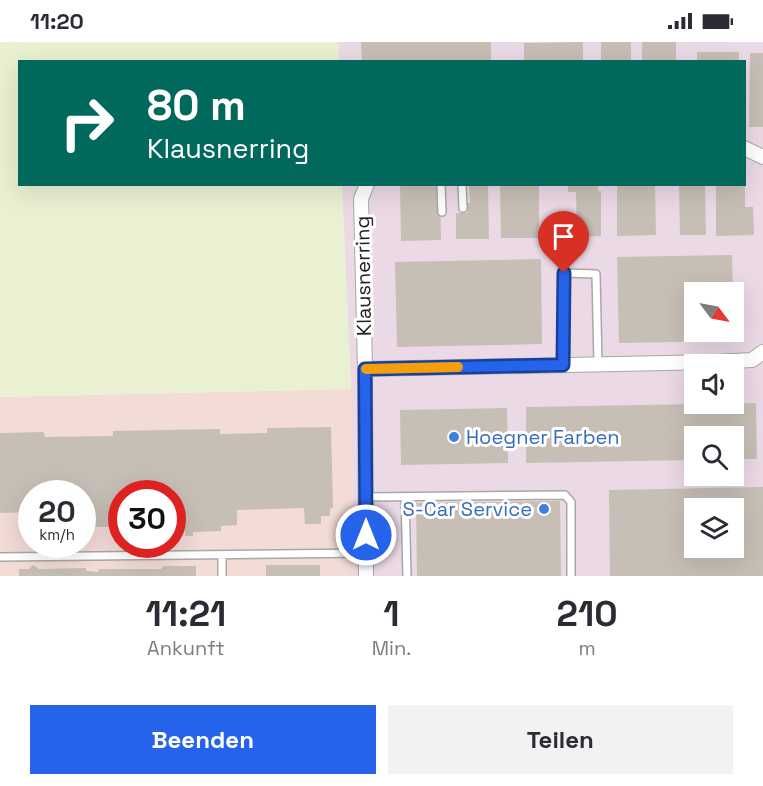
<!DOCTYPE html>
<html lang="de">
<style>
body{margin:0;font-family:"Space Grotesk",sans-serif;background:#f2f2f3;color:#2b2b33;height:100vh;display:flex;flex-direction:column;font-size:22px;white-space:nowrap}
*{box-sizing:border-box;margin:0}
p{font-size:20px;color:#7c7c81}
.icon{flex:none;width:33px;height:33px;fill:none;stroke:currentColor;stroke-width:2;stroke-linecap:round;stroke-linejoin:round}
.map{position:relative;height:534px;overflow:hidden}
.drawer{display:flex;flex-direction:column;background:#fff;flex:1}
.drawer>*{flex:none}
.top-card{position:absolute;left:18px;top:18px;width:728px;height:126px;border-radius:0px;box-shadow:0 6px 24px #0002;background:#00695c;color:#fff;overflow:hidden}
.needle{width:39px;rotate:122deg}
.buttons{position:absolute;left:684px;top:240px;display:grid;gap:12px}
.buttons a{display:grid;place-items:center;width:60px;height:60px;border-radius:0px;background:#fff;box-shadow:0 6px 24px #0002;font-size:30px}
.speed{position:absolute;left:18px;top:438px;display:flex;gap:12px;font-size:30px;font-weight:700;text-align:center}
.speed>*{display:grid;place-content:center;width:78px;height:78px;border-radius:50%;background:#fff;box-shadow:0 6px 24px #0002;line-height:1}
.speed small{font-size:15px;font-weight:400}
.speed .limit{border:9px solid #d22;background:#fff;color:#111}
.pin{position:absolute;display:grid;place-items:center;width:51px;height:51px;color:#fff;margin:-62px -26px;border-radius:50% 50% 50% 0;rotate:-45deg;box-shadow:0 0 6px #0007}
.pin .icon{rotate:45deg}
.me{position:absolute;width:66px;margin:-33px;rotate:0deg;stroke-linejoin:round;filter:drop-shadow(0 0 4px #0008)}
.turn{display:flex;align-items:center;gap:21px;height:126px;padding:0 30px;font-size:27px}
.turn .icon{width:78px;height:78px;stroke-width:2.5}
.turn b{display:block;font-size:42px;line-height:51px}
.eta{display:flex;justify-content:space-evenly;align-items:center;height:102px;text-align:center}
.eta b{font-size:36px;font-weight:800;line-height:42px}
.primary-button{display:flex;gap:12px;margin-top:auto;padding:12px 30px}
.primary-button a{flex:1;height:69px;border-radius:0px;background:#2563eb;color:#fff;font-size:24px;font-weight:800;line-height:69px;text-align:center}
.primary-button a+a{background:#f2f2f3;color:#2b2b33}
.status{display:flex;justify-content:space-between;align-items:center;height:42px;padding:0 30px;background:#fff;direction:ltr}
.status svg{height:16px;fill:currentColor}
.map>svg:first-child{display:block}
.commercial{fill:#f3dbd6;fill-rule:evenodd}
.industrial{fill:#ebd9e5;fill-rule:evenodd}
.farmland{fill:#eaf1d2}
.building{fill:#c7bfb6;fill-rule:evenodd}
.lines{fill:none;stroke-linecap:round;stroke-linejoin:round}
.lane-casing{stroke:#a8a8a8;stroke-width:10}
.street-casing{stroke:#a8a8a8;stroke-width:16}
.lane{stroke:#fff;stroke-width:7}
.street{stroke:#fff;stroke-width:14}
.route-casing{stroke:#184099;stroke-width:15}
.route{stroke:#2563eb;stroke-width:10}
.slow{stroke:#f59e0b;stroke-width:10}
.shop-dot{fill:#3f7fe0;stroke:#fff;stroke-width:2}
.labels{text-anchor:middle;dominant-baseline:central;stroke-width:6;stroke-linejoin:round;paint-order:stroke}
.street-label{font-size:20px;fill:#212121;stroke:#fff}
.shop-label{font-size:20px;fill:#366cbe;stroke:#fff;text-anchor:start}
</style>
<div class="status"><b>11:20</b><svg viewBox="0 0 49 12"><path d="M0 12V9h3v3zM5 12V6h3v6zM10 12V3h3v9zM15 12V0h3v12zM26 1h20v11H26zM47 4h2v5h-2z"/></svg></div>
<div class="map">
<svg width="763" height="534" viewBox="0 0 763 534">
<rect width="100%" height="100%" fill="#f2f0e7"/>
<path class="commercial" d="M351,347L354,534H0V355ZM32,452H82V502H32ZM122,452H172V502H122Z"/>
<path class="industrial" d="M338,0H763V534H354L351,347L342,143L744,142V20H339ZM694,250H734V290H694ZM694,322H734V362H694ZM694,394H734V434H694ZM694,466H734V506H694Z"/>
<path class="farmland" d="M0,0H338L339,19L20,20V142L342,143L351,347L0,355Z"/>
<path class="building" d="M361,0H491V20H362Z
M581,0H583V20H524V1Z
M601,0H631V20H601Z
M642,0H676V20H642Z
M697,10H739V20H697Z
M750,11H763V85H749Z
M400,142H440L441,198L401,199Z
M469,142H488L489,197H456V171H467V161H470Z
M500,142H539V196H501Z
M568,142H598V149H601V194L577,195L576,150H568Z
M617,142H655L656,193L617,194Z
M679,142H705L706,193H680Z
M716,142H745V165H753L754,193L716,194Z
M732,213L733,250H694V290H734V299L619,301L617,215Z
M541,217L542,302L397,305L395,220Z
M756,361L757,417H734V394H694V418L526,421V365Z
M507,366L508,421L401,423L400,368Z
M331,385L333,466H330V474H321V482H305L304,466L237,468V483L221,484V489L193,490V494H185V489H172V452H122V491H115V485H94V488L82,489V452H32V470L0,471V391L44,390L45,395L113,394V389L220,387V392L267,391V386Z
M763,445V534H610L609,448ZM694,466H734V506H694Z
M560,459L561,534H417L416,461Z
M33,523L39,527L86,526V529L98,530L99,527H161L163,524H196V534H19V527H29Z
M266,523H320V534H266Z"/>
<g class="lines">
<defs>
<path id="lane" d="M441,142L442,170
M462,142L463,166
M563,323L564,231L596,232L598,322
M366,455L565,453L571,460V534
M405,455L407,534
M222,513V534
M0,515L366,511"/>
<path id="street" d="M744,106L763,115
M365,327L715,320L752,318L763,310
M366,534L365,327L361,157L367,142"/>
</defs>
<use href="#lane" class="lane-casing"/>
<use href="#street" class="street-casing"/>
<use href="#lane" class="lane"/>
<use href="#street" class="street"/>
</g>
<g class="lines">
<defs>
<path id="route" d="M366,493L365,327L563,323L564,231"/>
</defs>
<use href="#route" class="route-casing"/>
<use href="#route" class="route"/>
<path class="slow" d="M366,327L458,325"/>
</g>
<g class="shop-dot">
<circle cx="454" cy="395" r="6"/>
<circle cx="544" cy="467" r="6"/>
</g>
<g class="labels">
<g class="street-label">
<text transform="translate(363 234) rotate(-91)">Klausnerring</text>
</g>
<g class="shop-label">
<text x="466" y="395">Hoegner Farben</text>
<text x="532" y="467" text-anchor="end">S-Car Service</text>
</g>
</g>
</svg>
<div class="buttons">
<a><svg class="needle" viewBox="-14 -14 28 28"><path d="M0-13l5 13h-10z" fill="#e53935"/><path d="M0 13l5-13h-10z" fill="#7c7c81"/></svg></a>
<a><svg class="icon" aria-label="sound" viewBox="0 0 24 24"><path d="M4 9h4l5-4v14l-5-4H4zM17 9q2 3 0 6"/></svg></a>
<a><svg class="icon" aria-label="search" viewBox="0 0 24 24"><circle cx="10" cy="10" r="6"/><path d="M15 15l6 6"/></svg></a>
<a><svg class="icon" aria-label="layers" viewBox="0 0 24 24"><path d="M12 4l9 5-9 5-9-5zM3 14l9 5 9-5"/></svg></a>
</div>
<div class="speed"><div>20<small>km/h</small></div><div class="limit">30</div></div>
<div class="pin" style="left:564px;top:231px;background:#d93025"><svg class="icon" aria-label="arrive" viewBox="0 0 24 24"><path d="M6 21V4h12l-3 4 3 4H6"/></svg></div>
<svg class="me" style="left:366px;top:493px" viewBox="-20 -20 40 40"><circle r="17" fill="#2563eb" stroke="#fff" stroke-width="3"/><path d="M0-11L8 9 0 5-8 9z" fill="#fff"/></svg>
<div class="top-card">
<div class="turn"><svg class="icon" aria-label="right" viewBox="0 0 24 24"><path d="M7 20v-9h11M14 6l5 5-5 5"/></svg><div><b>80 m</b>Klausnerring</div></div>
</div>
</div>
<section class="drawer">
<div class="eta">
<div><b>11:21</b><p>Ankunft</p></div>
<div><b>1</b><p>Min.</p></div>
<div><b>210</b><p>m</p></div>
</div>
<div class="primary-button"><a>Beenden</a><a>Teilen</a></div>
</section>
